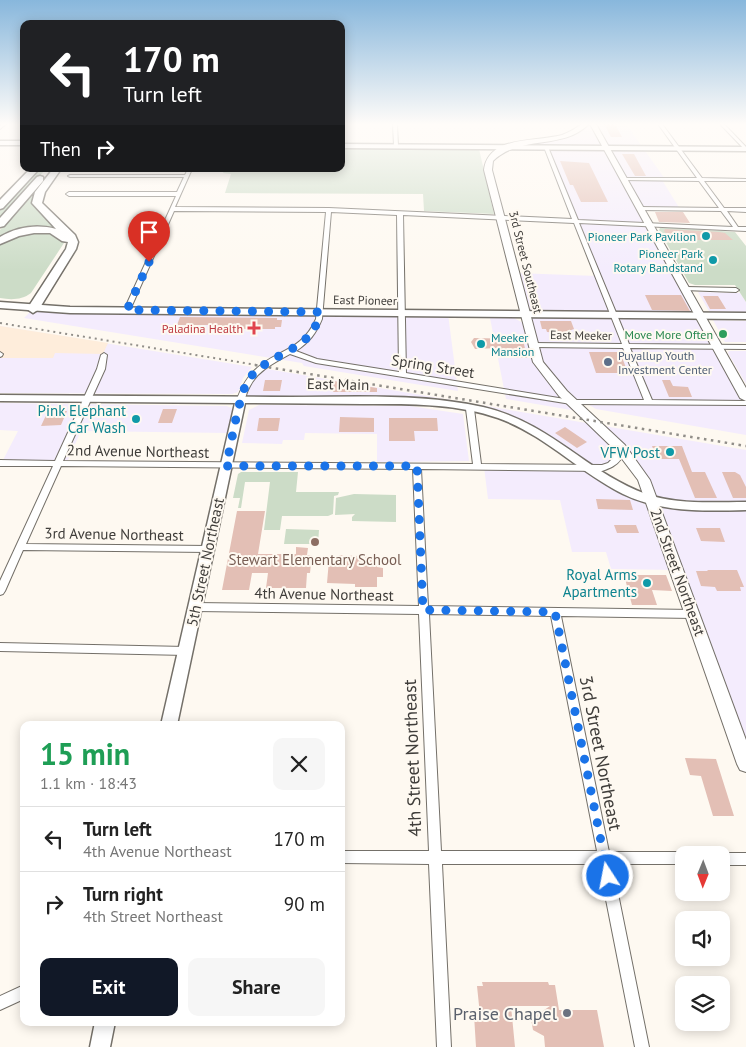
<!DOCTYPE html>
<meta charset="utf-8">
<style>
body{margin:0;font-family:"PT Sans",sans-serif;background:#f6f6f6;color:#222;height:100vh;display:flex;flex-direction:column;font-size:19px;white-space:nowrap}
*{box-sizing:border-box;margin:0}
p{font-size:16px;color:#767676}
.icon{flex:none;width:28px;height:28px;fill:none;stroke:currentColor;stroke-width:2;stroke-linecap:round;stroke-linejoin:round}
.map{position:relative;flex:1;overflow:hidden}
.panel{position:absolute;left:20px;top:721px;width:325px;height:305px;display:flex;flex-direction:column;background:#fff;border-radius:10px;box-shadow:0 2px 12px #0003}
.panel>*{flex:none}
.banner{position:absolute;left:20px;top:20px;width:325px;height:152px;border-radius:10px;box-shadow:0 2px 12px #0003;background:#202124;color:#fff;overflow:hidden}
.needle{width:32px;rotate:181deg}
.buttons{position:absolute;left:675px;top:846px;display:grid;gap:10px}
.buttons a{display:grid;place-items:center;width:55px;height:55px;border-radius:10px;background:#fff;box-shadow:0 2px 12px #0003;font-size:25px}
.pin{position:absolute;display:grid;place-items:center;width:42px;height:42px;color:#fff;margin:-51px -21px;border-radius:50% 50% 50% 0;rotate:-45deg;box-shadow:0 0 5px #0007}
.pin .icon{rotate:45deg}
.me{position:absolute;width:55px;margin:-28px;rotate:349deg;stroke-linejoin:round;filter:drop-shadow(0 0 4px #0008)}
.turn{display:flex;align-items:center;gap:18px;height:105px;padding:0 20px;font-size:22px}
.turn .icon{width:65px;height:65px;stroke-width:2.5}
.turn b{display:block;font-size:35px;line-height:42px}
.then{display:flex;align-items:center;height:48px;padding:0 20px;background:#0003;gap:10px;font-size:19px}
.round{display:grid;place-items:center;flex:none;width:52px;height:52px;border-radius:10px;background:#f6f6f6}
.overview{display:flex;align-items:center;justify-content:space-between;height:85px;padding:0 20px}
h1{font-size:30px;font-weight:700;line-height:38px;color:#1e9e55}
.action{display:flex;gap:10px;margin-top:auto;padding:10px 20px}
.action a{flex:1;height:58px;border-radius:10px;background:#111827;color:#fff;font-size:20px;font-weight:700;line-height:58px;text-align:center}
.action a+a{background:#f6f6f6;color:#222}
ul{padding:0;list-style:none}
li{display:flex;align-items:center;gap:15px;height:65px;padding:0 20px;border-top:1px solid #e0e0e0}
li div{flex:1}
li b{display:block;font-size:19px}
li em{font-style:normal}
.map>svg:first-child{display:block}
.commercial{fill:#f4ecfd;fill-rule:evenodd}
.industrial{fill:#feeddb}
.green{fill:#ccdcc7}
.building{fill:#e3bfb5}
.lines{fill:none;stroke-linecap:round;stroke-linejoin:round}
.street-casing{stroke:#747069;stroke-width:2}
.secondary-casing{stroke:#747069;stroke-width:3}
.primary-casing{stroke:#747069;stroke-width:2}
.highway-casing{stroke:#747069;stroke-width:3}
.street{fill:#fff;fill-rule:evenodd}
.secondary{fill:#fff;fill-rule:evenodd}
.primary{fill:#fff;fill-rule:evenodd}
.highway{fill:#fff;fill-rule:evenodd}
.rail-far1{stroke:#918e89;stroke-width:2;stroke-dasharray:2 4;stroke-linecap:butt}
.rail{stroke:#918e89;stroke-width:2.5;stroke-dasharray:2.5 4.5;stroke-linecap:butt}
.route{stroke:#1a73e8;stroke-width:9;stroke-dasharray:0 16.2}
.culture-dot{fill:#0f9aa8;stroke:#fef9f1;stroke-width:2}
.health-dot{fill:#e0444e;stroke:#fef9f1;stroke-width:2}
.leisure-dot{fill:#2e9e5b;stroke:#fef9f1;stroke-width:2}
.service-dot{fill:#5c6f8a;stroke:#fef9f1;stroke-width:2}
.education-dot{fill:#8d6e63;stroke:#fef9f1;stroke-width:2}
.worship-dot{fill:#6b7280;stroke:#fef9f1;stroke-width:2}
.labels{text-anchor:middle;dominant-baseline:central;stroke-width:4;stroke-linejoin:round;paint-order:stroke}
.far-culture-label{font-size:12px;fill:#0d838f;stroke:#fef9f1;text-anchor:end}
.far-street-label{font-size:12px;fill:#3f3d3a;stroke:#fef9f1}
.far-health-label{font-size:12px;fill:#be3a42;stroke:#fef9f1;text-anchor:end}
.far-leisure-label{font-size:12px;fill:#27864d;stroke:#fef9f1;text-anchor:end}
.far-service-label{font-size:12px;fill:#4e5e75;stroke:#fef9f1;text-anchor:start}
.street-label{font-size:15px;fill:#3f3d3a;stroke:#fef9f1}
.culture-label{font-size:15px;fill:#0d838f;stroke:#fef9f1;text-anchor:end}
.education-label{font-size:15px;fill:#785e54;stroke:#fef9f1}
.near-street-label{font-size:18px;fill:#3f3d3a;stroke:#fef9f1}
.near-worship-label{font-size:18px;fill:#5b616d;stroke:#fef9f1;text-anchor:end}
</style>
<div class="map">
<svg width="746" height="1047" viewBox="0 0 746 1047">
<rect width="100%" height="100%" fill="#fef9f1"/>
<path class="commercial" d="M586,124H626L665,179L662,180L680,209H641L746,398V435L596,409L584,402H573L583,412L506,399L490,318H514L523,323L515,273L597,276L546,147H506L565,135Z
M698,292L740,293L746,302V312L709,311Z
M33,309L448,314L458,391L304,366L302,363L24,318Z
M713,320L746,321V342H725Z
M0,326L252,367L243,378L238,392L232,394L0,393Z
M729,351H746V384L728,353Z
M261,368L746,450V764L677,570L611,569L606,552H572L560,500L488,499L484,467L589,468L507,418L447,405L241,399ZM618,445L652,500L649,507L591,468L615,462Z
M0,403L227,406L233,409L227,433L81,431L68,460H3L18,431L0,430Z
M259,405L410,406L463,414L469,461L377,462V434L305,433L304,440H283L282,444L242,443L249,410Z"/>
<path class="industrial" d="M0,326L108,343L103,354L55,353L53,358H0Z"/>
<path class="green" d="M341,148L479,149L494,214L424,211L423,194L225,193L231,174L223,173L225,169H341Z
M39,169H46L0,218V211Z
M37,190L33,202L34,206L61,230L56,229L0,239V230Z
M665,227L735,232L746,246V302L735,285H695L689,283L659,230L660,228Z
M46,232L54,234L62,239L64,243L31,293C22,300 11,300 0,298V245C14,235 29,233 46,232Z
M241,472H298L296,492H339L338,495L334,496L333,514L328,516H282L280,530H264L270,482H245L241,508H238L240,498H233L238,474Z
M354,494L396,495V522L352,521V517L355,514L335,515L336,498Z
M286,529L319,530L318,544H284Z"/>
<path class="building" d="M604,124H615L622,137H611Z
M622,154H634L646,176H635Z
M560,161L589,163L608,202H581L573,185H570Z
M655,212H683L690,223L659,222Z
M665,229L719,232L725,233L733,240H672L664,231Z
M645,295H681L690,311L652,310Z
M703,296H718L726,309H710Z
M180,317L277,318V320H282L281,327H275V329H211L212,325H177Z
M540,321H571L574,329L563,333L547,332L546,329H542Z
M474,338L523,339L527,358L499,357L498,348L475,349L471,342Z
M589,352H620L628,373H596Z
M265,380H282L280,391H263Z
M662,380H670L673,386L688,387L692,397H669Z
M334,381L377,388V392H333Z
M163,409H177L172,423H158Z
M48,411H67L61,425L41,426Z
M340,417L374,418V432H339Z
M259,418H280L278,431H257Z
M389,418H437L438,431H414L415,441H389Z
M565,427L587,442L577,448L555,433Z
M652,446H682L692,472H705L717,498H695L679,459H657Z
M722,472H735L740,475L746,487V498H733Z
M596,499L630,500L633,510L598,509Z
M237,511H265L258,554H296V547L308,548L307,555H312L310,573H307L306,588H266L268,573H252L249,590H222Z
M614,525H636L639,533H617Z
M696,528H720L725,542L701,541Z
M339,555L377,557V567L383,568V577H377V587H355V584L327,583L329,560H338Z
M707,570H737L744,587H740L741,591H717L715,587L701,586L696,571H708Z
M624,575H666L672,591L652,590L657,605H632Z
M685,758L716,759L734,816H713L701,776L690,775Z
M482,982H548L549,985H555L559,1010H597L604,1047H545L544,1036L533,1030L531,1019L550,1006H511L515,1047H476L474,1015H480L477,986H483Z"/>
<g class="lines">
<defs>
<path id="street" d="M2,124H6L0,129V126Z
M393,124H397L398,146L396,147L394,146Z
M658,124H662L702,178L746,179V181H704L724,208H746V212L727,211L738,227H746V231L579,223L629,344L746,345V349L630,348L652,400L746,401V405L571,404L316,363L290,354C276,362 258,370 250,386C247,391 246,396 244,401H238L237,399C241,389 245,380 253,372C275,349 301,353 316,319L326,212L174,211L130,310L127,312L124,310L176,196H69L66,194L69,192H177L184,177H70L68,176L70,175H185L188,169H192L175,207L329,208L572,219L544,147L546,146L548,147L578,220L733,227L721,211L639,210L638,209L641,207L719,208L699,181L622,180V179L624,178H697ZM331,212L397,215L399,372L317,359L296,351C309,342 316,334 322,319ZM403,215L574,223L622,344L533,343L530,345L533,347L623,348L644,400H571L406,373Z
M720,124H724L746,147V151Z
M686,287L736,288L739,290L736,292L684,290V288Z
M0,352L3,354L2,356L0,357Z
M104,353L107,355L105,369L63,461L473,464L466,409L470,407L474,409L481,464L602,465L608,463L613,458V445L617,442L620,443L621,459C616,466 610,468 602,471L421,469L428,606L693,610L696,611L698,614L696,617L693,618L561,616L609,852H684L689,855H684V864H612L649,1047H635L599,864H442L451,1047H437L429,864L341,863V851H429L419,614L195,611L192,610L190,607L192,604L195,603L419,606L413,469L61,466L26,544L208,546L211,547L213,549L211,551L208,552L23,550L5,591L3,594L0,595V581L53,466H0V460L55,461L97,369L101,355ZM429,614L551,616L597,851H441Z
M0,643L186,647L190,648L191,651L190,654L186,655L0,651Z
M721,853H746V865H721V855H716Z
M24,985V999L0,1010V996Z"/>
<path id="secondary" d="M0,141H24V145H0Z
M341,144L746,147V151L341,148Z
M0,302L70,307L746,313V319L70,313L0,308Z
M0,395C97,396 194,396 290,397C354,397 420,393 483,407C551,423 586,472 646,494C677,505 714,502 746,502V510C705,511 662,513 623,494C579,472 545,435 498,418C455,403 407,404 363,404C324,404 284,403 245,403L177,725H161L235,403L0,401Z
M95,1022H115L110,1047H90Z"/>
<path id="primary" d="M582,124H589C562,151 521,134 493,161L492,170L543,362L567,391L625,445L650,480L746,740V772L740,770L737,764L638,480L616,451L559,396L533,362L484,170C488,135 537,142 562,135C570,132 576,128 582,124Z
M590,124H596L746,388V401L740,398Z"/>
<path id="highway" d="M30,169H39L3,208L0,209V200Z
M53,169H61L45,192L42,203L75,235L78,242L76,249L39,309L33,313L27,309L66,249L68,242L62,241L50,233H34L19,236L0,244V237C17,227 37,224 56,229L32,203L35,192Z
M40,176L43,177V181L4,226L0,227V218L37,177Z"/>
</defs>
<use href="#street" class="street-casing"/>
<use href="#secondary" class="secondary-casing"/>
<use href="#primary" class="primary-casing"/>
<use href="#highway" class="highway-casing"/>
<use href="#street" class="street"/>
<use href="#secondary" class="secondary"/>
<use href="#primary" class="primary"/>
<use href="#highway" class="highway"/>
<path class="rail-far1" d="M0,323L263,366"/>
<path class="rail" d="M255,365L746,446"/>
</g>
<linearGradient id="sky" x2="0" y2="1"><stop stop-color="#88b7dc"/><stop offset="0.46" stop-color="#fffcf9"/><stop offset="1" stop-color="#fffcf9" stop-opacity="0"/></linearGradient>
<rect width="746" height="270" fill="url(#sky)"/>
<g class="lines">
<path class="route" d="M149,262L127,310L319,312C316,351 268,352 249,379C239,393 231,446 226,466H417L423,610L555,612L608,876"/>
</g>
<g class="culture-dot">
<circle cx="706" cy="236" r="5"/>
<circle cx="713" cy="260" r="5"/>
<circle cx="481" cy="344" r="5"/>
<circle cx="136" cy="419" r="5"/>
<circle cx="670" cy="452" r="5"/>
<circle cx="647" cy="583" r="5"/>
</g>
<path class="health-dot" d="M251.5 320.5h5v5h5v5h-5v5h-5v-5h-5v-5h5z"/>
<circle class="leisure-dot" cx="723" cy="334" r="5"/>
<circle class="service-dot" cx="608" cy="362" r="5"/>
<circle class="education-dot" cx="315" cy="542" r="5"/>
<circle class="worship-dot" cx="567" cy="1013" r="5"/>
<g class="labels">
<g class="far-culture-label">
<text x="696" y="236">Pioneer Park Pavilion</text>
<text x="703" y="253">Pioneer Park<tspan x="703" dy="14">Rotary Bandstand</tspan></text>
<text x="491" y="337" text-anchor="start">Meeker<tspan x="491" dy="14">Mansion</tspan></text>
</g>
<g class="far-street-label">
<text transform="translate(526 262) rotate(76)">3rd Street Southeast</text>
<text transform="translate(365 300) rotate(1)">East Pioneer</text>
<text transform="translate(581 335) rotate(1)">East Meeker</text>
</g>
<g class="far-health-label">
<text x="243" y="328">Paladina Health</text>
</g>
<g class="far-leisure-label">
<text x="713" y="334">Move More Often</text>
</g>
<g class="far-service-label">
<text x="618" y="355">Puyallup Youth<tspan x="618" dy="14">Investment Center</tspan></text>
</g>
<g class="street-label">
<text transform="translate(433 366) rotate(9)">Spring Street</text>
<text transform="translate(338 384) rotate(1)">East Main</text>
<text transform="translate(138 451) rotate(1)">2nd Avenue Northeast</text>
<text transform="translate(114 534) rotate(1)">3rd Avenue Northeast</text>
<text transform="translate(205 562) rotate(-78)">5th Street Northeast</text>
<text transform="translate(678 572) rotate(70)">2nd Street Northeast</text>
<text transform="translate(324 594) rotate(1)">4th Avenue Northeast</text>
</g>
<g class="culture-label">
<text x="126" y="410">Pink Elephant<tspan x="126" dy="17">Car Wash</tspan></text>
<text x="660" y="452">VFW Post</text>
<text x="637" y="574">Royal Arms<tspan x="637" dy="17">Apartments</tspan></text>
</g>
<g class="education-label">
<text x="315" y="559">Stewart Elementary School</text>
</g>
<g class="near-street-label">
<text transform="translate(601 753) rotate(79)">3rd Street Northeast</text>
<text transform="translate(412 758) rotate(-92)">4th Street Northeast</text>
</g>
<g class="near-worship-label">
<text x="557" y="1013">Praise Chapel</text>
</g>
</g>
</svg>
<div class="buttons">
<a><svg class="needle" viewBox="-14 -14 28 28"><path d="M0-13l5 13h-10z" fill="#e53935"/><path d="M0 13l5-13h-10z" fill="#767676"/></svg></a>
<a><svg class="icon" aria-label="sound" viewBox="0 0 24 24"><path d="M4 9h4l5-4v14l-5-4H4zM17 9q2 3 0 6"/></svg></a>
<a><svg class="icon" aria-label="layers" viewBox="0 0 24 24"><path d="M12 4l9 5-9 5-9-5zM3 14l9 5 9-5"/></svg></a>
</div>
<div class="pin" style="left:149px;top:262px;background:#d93025"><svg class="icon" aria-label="arrive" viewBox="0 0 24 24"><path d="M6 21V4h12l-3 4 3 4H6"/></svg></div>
<svg class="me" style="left:608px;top:876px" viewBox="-20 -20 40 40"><circle r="17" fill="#1a73e8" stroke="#fff" stroke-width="3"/><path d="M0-11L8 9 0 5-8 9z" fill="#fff"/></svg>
<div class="banner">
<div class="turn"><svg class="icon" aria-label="left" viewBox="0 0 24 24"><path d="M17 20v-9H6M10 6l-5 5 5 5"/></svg><div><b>170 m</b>Turn left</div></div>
<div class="then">Then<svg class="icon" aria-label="right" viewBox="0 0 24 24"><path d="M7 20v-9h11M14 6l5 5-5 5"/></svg></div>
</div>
<section class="panel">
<div class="overview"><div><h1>15 min</h1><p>1.1 km · 18:43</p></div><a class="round"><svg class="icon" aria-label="close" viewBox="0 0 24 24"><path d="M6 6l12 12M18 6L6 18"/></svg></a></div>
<ul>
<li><svg class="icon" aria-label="left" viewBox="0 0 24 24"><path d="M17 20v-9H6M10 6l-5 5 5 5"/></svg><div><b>Turn left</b><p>4th Avenue Northeast</p></div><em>170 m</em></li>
<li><svg class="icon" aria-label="right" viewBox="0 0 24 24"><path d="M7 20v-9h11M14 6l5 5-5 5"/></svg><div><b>Turn right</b><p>4th Street Northeast</p></div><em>90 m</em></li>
</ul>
<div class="action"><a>Exit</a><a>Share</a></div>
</section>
</div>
